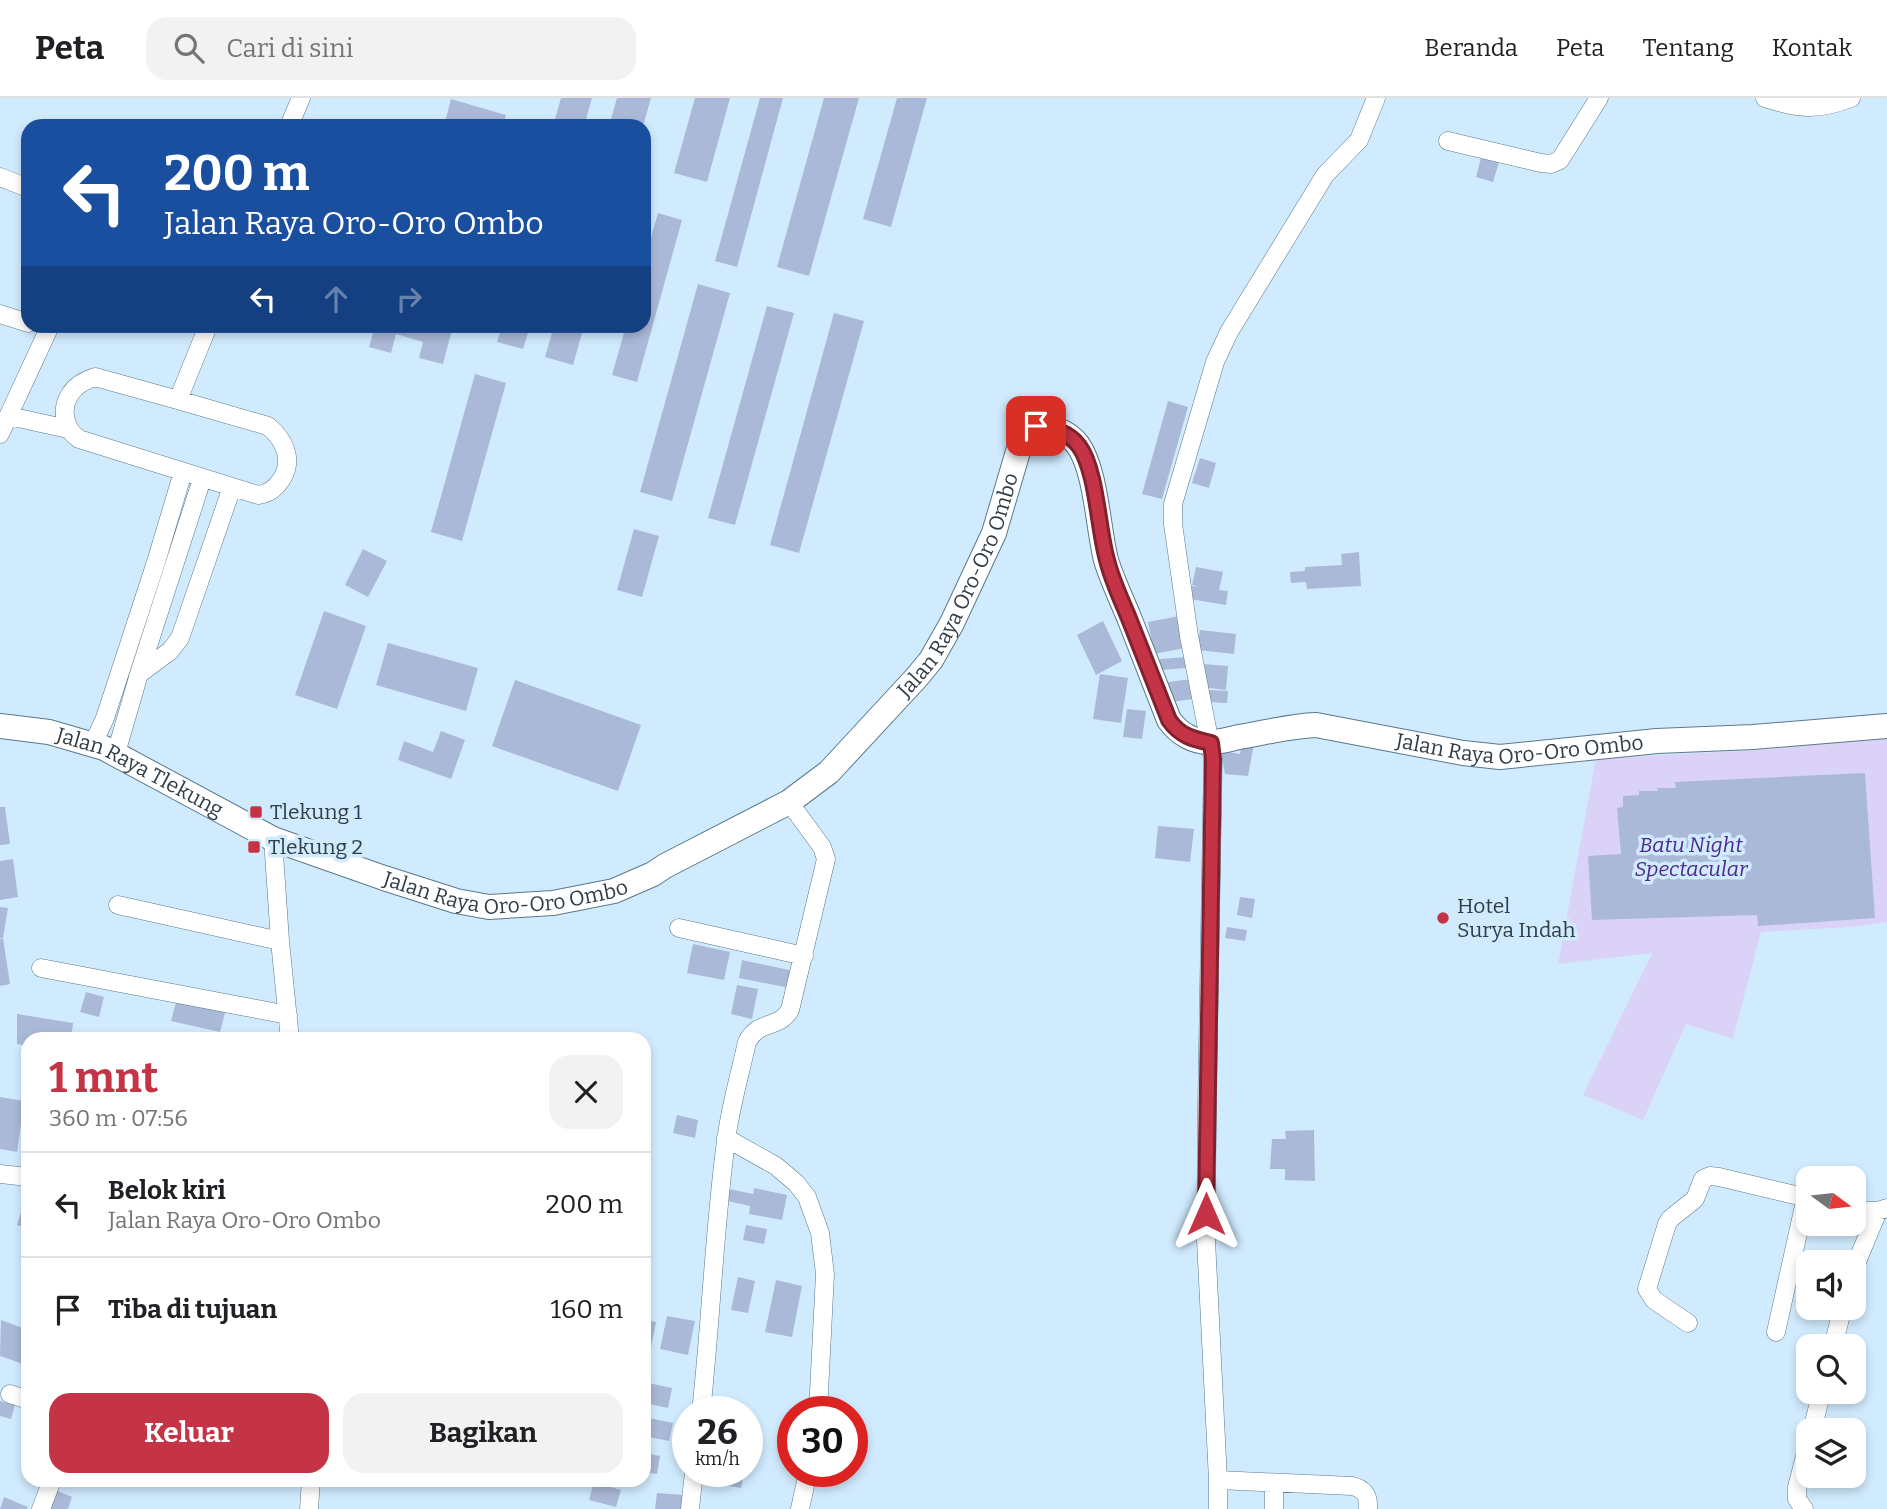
<!DOCTYPE html>
<html lang="id">
<meta charset="utf-8">
<style>
body{margin:0;font-family:Bitter,serif;background:#f2f2f2;color:#202124;height:100vh;display:flex;flex-direction:column;font-size:26px;white-space:nowrap}
*{box-sizing:border-box;margin:0}
p{font-size:23px;color:#757577}
.icon{flex:none;width:38px;height:38px;fill:none;stroke:currentColor;stroke-width:2;stroke-linecap:round;stroke-linejoin:round}
.map{position:relative;flex:1;overflow:hidden}
.sheet{position:absolute;left:21px;top:934px;width:630px;height:455px;display:flex;flex-direction:column;background:#fff;border-radius:21px;box-shadow:0 4px 10px #0003}
.sheet>*{flex:none}
.banner{position:absolute;left:21px;top:21px;width:630px;height:214px;border-radius:21px;box-shadow:0 4px 10px #0003;background:#1a4fa0;color:#fff;overflow:hidden}
.needle{width:46px;rotate:105deg}
.buttons{position:absolute;left:1796px;top:1068px;display:grid;gap:14px}
.buttons a{display:grid;place-items:center;width:70px;height:70px;border-radius:14px;background:#fff;box-shadow:0 4px 10px #0003;font-size:35px}
.speed{position:absolute;left:672px;top:1298px;display:flex;gap:14px;font-size:35px;font-weight:700;text-align:center}
.speed>*{display:grid;place-content:center;width:91px;height:91px;border-radius:50%;background:#fff;box-shadow:0 4px 10px #0003;line-height:1}
.speed small{font-size:18px;font-weight:400}
.speed .limit{border:10px solid #d22;background:#fff;color:#111}
.pin{position:absolute;display:grid;place-items:center;width:60px;height:60px;color:#fff;margin:-30px;border-radius:14px;box-shadow:0 4px 10px #0006}
.me{position:absolute;width:77px;margin:-38px;rotate:0deg;stroke-linejoin:round;filter:drop-shadow(0 0 5px #0008)}
.turn{display:flex;align-items:center;gap:24px;height:147px;padding:0 28px;font-size:32px}
.turn .icon{width:91px;height:91px;stroke-width:2.5}
.turn b{display:block;font-size:49px;line-height:60px}
.lanes{display:flex;align-items:center;height:66px;padding:0 28px;background:#0003;justify-content:center;gap:35px;direction:ltr}
.lanes .off{opacity:.35}
.round{display:grid;place-items:center;flex:none;width:74px;height:74px;border-radius:21px;background:#f2f2f2}
.head{display:flex;align-items:center;justify-content:space-between;height:119px;padding:0 28px}
h1{font-size:42px;font-weight:700;line-height:52px;color:#c43446}
.primary-button{display:flex;gap:14px;margin-top:auto;padding:14px 28px}
.primary-button a{flex:1;height:80px;border-radius:21px;background:#c43446;color:#fff;font-size:28px;font-weight:700;line-height:80px;text-align:center}
.primary-button a+a{background:#f2f2f2;color:#202124}
ul{padding:0;list-style:none}
li{display:flex;align-items:center;gap:21px;height:105px;padding:0 28px;border-top:2px solid #e0e0e0}
li div{flex:1}
li b{display:block;font-size:26px}
li em{font-style:normal}
header{display:flex;align-items:center;gap:42px;box-sizing:border-box;height:98px;padding:0 35px;background:#fff;border-bottom:2px solid #e0e0e0}
header strong{font-size:33px}
nav{display:flex;gap:38px;margin-inline-start:auto;font-size:24px}
.search{width:490px;height:63px;background:#f2f2f2;display:flex;align-items:center;gap:18px;box-sizing:border-box;padding:0 24px;border-radius:21px;color:#757577;font-size:26px}
.map>svg:first-child{display:block}
.green{fill:#dad3f7}
.building{fill:#abb9d8}
.lines{fill:none;stroke-linecap:round;stroke-linejoin:round}
.street-casing{stroke:#5a788c;stroke-width:19}
.secondary-casing{stroke:#5a788c;stroke-width:26}
.street{stroke:#fff;stroke-width:18}
.secondary{stroke:#fff;stroke-width:24}
.route-casing{stroke:#7f222e;stroke-width:18}
.route{stroke:#c43446;stroke-width:12}
.poi-dot{fill:#c43446;stroke:#d1ebfe;stroke-width:2.5}
.labels{text-anchor:middle;dominant-baseline:central;stroke-width:7;stroke-linejoin:round;paint-order:stroke}
.street-label{font-size:21px;fill:#303d47;stroke:#d1ebfe}
.poi-label{font-size:21px;fill:#303d47;stroke:#d1ebfe;text-anchor:start}
.park-label{font-size:21px;font-style:italic;fill:#4d288e;stroke:#d1ebfe}
</style>
<header>
<strong>Peta</strong>
<div class="search"><svg class="icon" aria-label="search" viewBox="0 0 24 24"><circle cx="10" cy="10" r="6"/><path d="M15 15l6 6"/></svg>Cari di sini</div>
<nav><a>Beranda</a><a>Peta</a><a>Tentang</a><a>Kontak</a></nav>
</header>
<div class="map">
<svg width="1887" height="1411" viewBox="0 0 1887 1411">
<rect width="100%" height="100%" fill="#d1ebfe"/>
<path class="green" d="M1887,637V824L1850,829L1761,834L1733,941L1686,926L1643,1022L1583,997L1652,855L1558,866L1596,660L1762,652Z"/>
<path class="building" d="M561,0H592L584,28H553Z
M617,0H651L643,28H609Z
M695,0H730L707,84L674,75Z
M760,0H783L737,169L715,163Z
M824,0H859L809,178L777,169Z
M897,0H927L891,129L863,121Z
M451,1L506,17L503,28H444Z
M1482,56L1500,61L1493,84L1476,79Z
M658,115L682,122L637,284L612,277L626,228H644V164Z
M698,186L730,195L672,403L640,394Z
M767,208L794,215L735,427L708,420Z
M834,215L864,223L799,455L770,447Z
M375,228H453L443,266L419,260L423,244L396,236L391,255L369,249Z
M502,228H530L523,251L497,244Z
M554,228H584L573,267L545,259Z
M475,276L506,285L462,443L431,434Z
M1168,303L1188,309L1162,401L1142,396Z
M1200,360L1216,365L1209,390L1192,385Z
M634,431L659,438L642,499L617,492Z
M363,451L387,463L368,499L345,487Z
M1359,454L1361,488L1307,491L1306,484L1291,485L1290,474L1305,473V469L1342,467L1341,456Z
M1196,469L1223,474L1219,492L1228,493L1226,507L1190,501L1192,488L1200,489L1192,487Z
M324,513L366,528L337,611L295,597Z
M1179,518L1185,550L1154,556L1148,524Z
M1103,523L1122,563L1096,577L1077,537Z
M1200,532L1236,536L1234,556L1197,552Z
M388,545L478,570L466,613L376,587Z
M1187,559V570L1160,572V561Z
M1202,566L1228,568L1226,592L1200,589Z
M1100,576L1128,580L1121,625L1093,621Z
M1192,581L1194,601L1170,604L1168,584Z
M515,582L641,627L618,693L492,648Z
M1209,592L1228,593L1227,605L1208,604Z
M1127,611L1146,613L1142,641L1123,639Z
M441,633L465,642L451,681L398,662L404,643L433,654Z
M1242,644L1254,646L1248,678L1225,676L1221,653L1240,656Z
M1865,675L1875,820L1758,828L1757,817L1592,822L1588,758L1621,756L1617,710L1623,709V698L1639,697V693H1658L1657,690H1676L1675,684Z
M0,709H5L10,746L0,747Z
M1158,728L1194,731L1190,764L1155,760Z
M13,761L18,799L0,802V763Z
M1240,799L1255,801L1252,820L1237,817Z
M0,809L8,810L3,840H0Z
M1227,829L1247,832L1245,843L1225,840Z
M3,840L10,886L0,888V841Z
M693,846L730,854L724,882L687,875Z
M742,862L794,873L790,890L739,880Z
M737,887L758,891L752,921L731,916Z
M86,894L104,899L99,919L80,914Z
M177,900L226,911L220,934L171,923Z
M17,916L73,925L71,942H28V948L17,946Z
M0,999L24,1003L17,1054L0,1051Z
M677,1017L698,1022L695,1040L673,1035Z
M1314,1032L1315,1083L1285,1082V1071H1270L1272,1041H1286L1285,1033Z
M725,1090L753,1096L754,1090L787,1097L782,1122L749,1116L750,1108L723,1102Z
M23,1108L28,1109V1130L17,1127Z
M746,1127L767,1131L764,1146L743,1142Z
M738,1179L755,1183L748,1215L731,1212Z
M776,1182L802,1188L792,1239L765,1234Z
M667,1218L695,1223L688,1257L660,1251Z
M1,1222L28,1232V1252L23,1266L0,1258Z
M644,1222L656,1224L651,1249L644,1247Z
M644,1284L672,1290L668,1310L644,1305Z
M0,1303L15,1307L11,1321L0,1318Z
M644,1319L673,1325L669,1343L644,1338Z
M645,1355L660,1358L657,1376L644,1374Z
M721,1374H744L741,1390L718,1386Z
M594,1384L621,1392L616,1409L589,1402Z
M53,1391L72,1399L68,1411H46Z
M657,1395L684,1397L683,1411H655Z
M4,1399L28,1409L27,1411H0Z"/>
<g class="lines">
<defs>
<path id="street" d="M1765,0C1798,11 1817,13 1851,0
M289,28L301,0
M1448,43L1541,65L1551,66L1560,62L1599,0
M0,79L28,90
M0,216L28,225
M178,302L268,328C285,342 294,363 281,382C275,391 268,396 258,397L79,341C64,331 60,310 71,295C76,287 86,282 95,279L178,302L208,228
M9,318L68,331
M0,336L50,228
M139,576L170,553L180,540L232,389
M93,646L105,620L156,464L183,374
M116,655L139,576L202,381
M273,741L280,843L290,942
M118,807L280,843
M679,830L804,858
M41,870L288,917
M726,1040L776,1068L796,1085L807,1099L820,1135L825,1176L818,1314
M0,1076L28,1079
M1853,1110C1866,1113 1875,1115 1887,1110
M1853,1173L1878,1113
M1688,1225L1654,1202L1647,1191L1667,1126L1670,1121L1695,1101L1703,1081L1710,1078L1719,1079L1808,1100
M1776,1234L1806,1099
M1833,1248L1843,1209
M10,1296L28,1302
M701,1314C711,1224 714,1133 726,1043C730,1010 740,976 747,944C759,921 778,932 790,912L826,761L822,749L789,704
M1812,1332L1822,1293
M1218,1382L1352,1388C1365,1391 1369,1398 1368,1411
M1274,1385V1411
M41,1411L52,1382
M309,1411L311,1382
M690,1411L694,1374
M800,1411L808,1374
M1218,1411V1382L1206,1142L1207,1010L1213,661L1189,538L1173,426V406L1215,264L1229,234L1325,77L1359,42L1376,0
M1804,1411L1797,1401V1389L1808,1347"/>
<g id="secondary">
<path id="s1" d="M0,628L49,634L104,650L273,741L384,780L456,803L489,809L553,805L614,793L653,776L665,768L789,704L829,674L917,579L931,562L952,525L994,435L1022,340L1030,329C1047,327 1067,332 1078,347C1096,372 1098,430 1106,462C1112,482 1122,502 1130,522C1143,556 1156,589 1169,622C1179,636 1195,645 1212,644C1221,644 1230,641 1239,639C1264,635 1290,628 1316,627L1463,655L1500,659L1657,643L1753,639L1887,628"/>
</g>
</defs>
<use href="#street" class="street-casing"/>
<use href="#secondary" class="secondary-casing"/>
<use href="#street" class="street"/>
<use href="#secondary" class="secondary"/>
</g>
<g class="lines">
<defs>
<path id="route" d="M1036,328C1052,330 1069,334 1079,348C1097,373 1098,431 1107,462C1112,483 1122,503 1130,523C1143,556 1156,589 1169,622C1180,638 1193,641 1211,645L1213,661L1206,1116"/>
</defs>
<use href="#route" class="route-casing"/>
<use href="#route" class="route"/>
</g>
<g class="poi-dot">
<rect x="249" y="707" width="14" height="14" rx="3.5"/>
<rect x="247" y="742" width="14" height="14" rx="3.5"/>
<circle cx="1443" cy="820" r="7"/>
</g>
<g class="labels">
<g class="street-label">
<text stroke="none"><textPath href="#s1" startOffset="1129">Jalan Raya Oro-Oro Ombo</textPath></text>
<text stroke="none"><textPath href="#s1" startOffset="2011">Jalan Raya Oro-Oro Ombo</textPath></text>
<text stroke="none"><textPath href="#s1" startOffset="149">Jalan Raya Tlekung</textPath></text>
<text stroke="none"><textPath href="#s1" startOffset="541">Jalan Raya Oro-Oro Ombo</textPath></text>
</g>
<g class="poi-label">
<text x="270" y="714">Tlekung 1</text>
<text x="268" y="749">Tlekung 2</text>
<text x="1457" y="808">Hotel<tspan x="1457" dy="24">Surya Indah</tspan></text>
</g>
<g class="park-label">
<text x="1691" y="747">Batu Night<tspan x="1691" dy="24">Spectacular</tspan></text>
</g>
</g>
</svg>
<div class="buttons">
<a><svg class="needle" viewBox="-14 -14 28 28"><path d="M0-13l5 13h-10z" fill="#e53935"/><path d="M0 13l5-13h-10z" fill="#757577"/></svg></a>
<a><svg class="icon" aria-label="sound" viewBox="0 0 24 24"><path d="M4 9h4l5-4v14l-5-4H4zM17 9q2 3 0 6"/></svg></a>
<a><svg class="icon" aria-label="search" viewBox="0 0 24 24"><circle cx="10" cy="10" r="6"/><path d="M15 15l6 6"/></svg></a>
<a><svg class="icon" aria-label="layers" viewBox="0 0 24 24"><path d="M12 4l9 5-9 5-9-5zM3 14l9 5 9-5"/></svg></a>
</div>
<div class="speed"><div>26<small>km/h</small></div><div class="limit">30</div></div>
<div class="pin" style="left:1036px;top:328px;background:#d93025"><svg class="icon" aria-label="arrive" viewBox="0 0 24 24"><path d="M6 21V4h12l-3 4 3 4H6"/></svg></div>
<svg class="me" style="left:1206px;top:1116px" viewBox="-20 -20 40 40"><path d="M0-17L14 15 0 8-14 15z" fill="#c43446" stroke="#fff" stroke-width="4"/></svg>
<div class="banner">
<div class="turn"><svg class="icon" aria-label="left" viewBox="0 0 24 24"><path d="M17 20v-9H6M10 6l-5 5 5 5"/></svg><div><b>200 m</b>Jalan Raya Oro-Oro Ombo</div></div>
<div class="lanes"><svg class="icon" aria-label="left" viewBox="0 0 24 24"><path d="M17 20v-9H6M10 6l-5 5 5 5"/></svg><svg class="icon off" aria-label="ahead" viewBox="0 0 24 24"><path d="M12 20V5M6 11l6-6 6 6"/></svg><svg class="icon off" aria-label="right" viewBox="0 0 24 24"><path d="M7 20v-9h11M14 6l5 5-5 5"/></svg></div>
</div>
<section class="sheet">
<div class="head"><div><h1>1 mnt</h1><p>360 m · 07:56</p></div><a class="round"><svg class="icon" aria-label="close" viewBox="0 0 24 24"><path d="M6 6l12 12M18 6L6 18"/></svg></a></div>
<ul>
<li><svg class="icon" aria-label="left" viewBox="0 0 24 24"><path d="M17 20v-9H6M10 6l-5 5 5 5"/></svg><div><b>Belok kiri</b><p>Jalan Raya Oro-Oro Ombo</p></div><em>200 m</em></li>
<li><svg class="icon" aria-label="arrive" viewBox="0 0 24 24"><path d="M6 21V4h12l-3 4 3 4H6"/></svg><div><b>Tiba di tujuan</b></div><em>160 m</em></li>
</ul>
<div class="primary-button"><a>Keluar</a><a>Bagikan</a></div>
</section>
</div>
